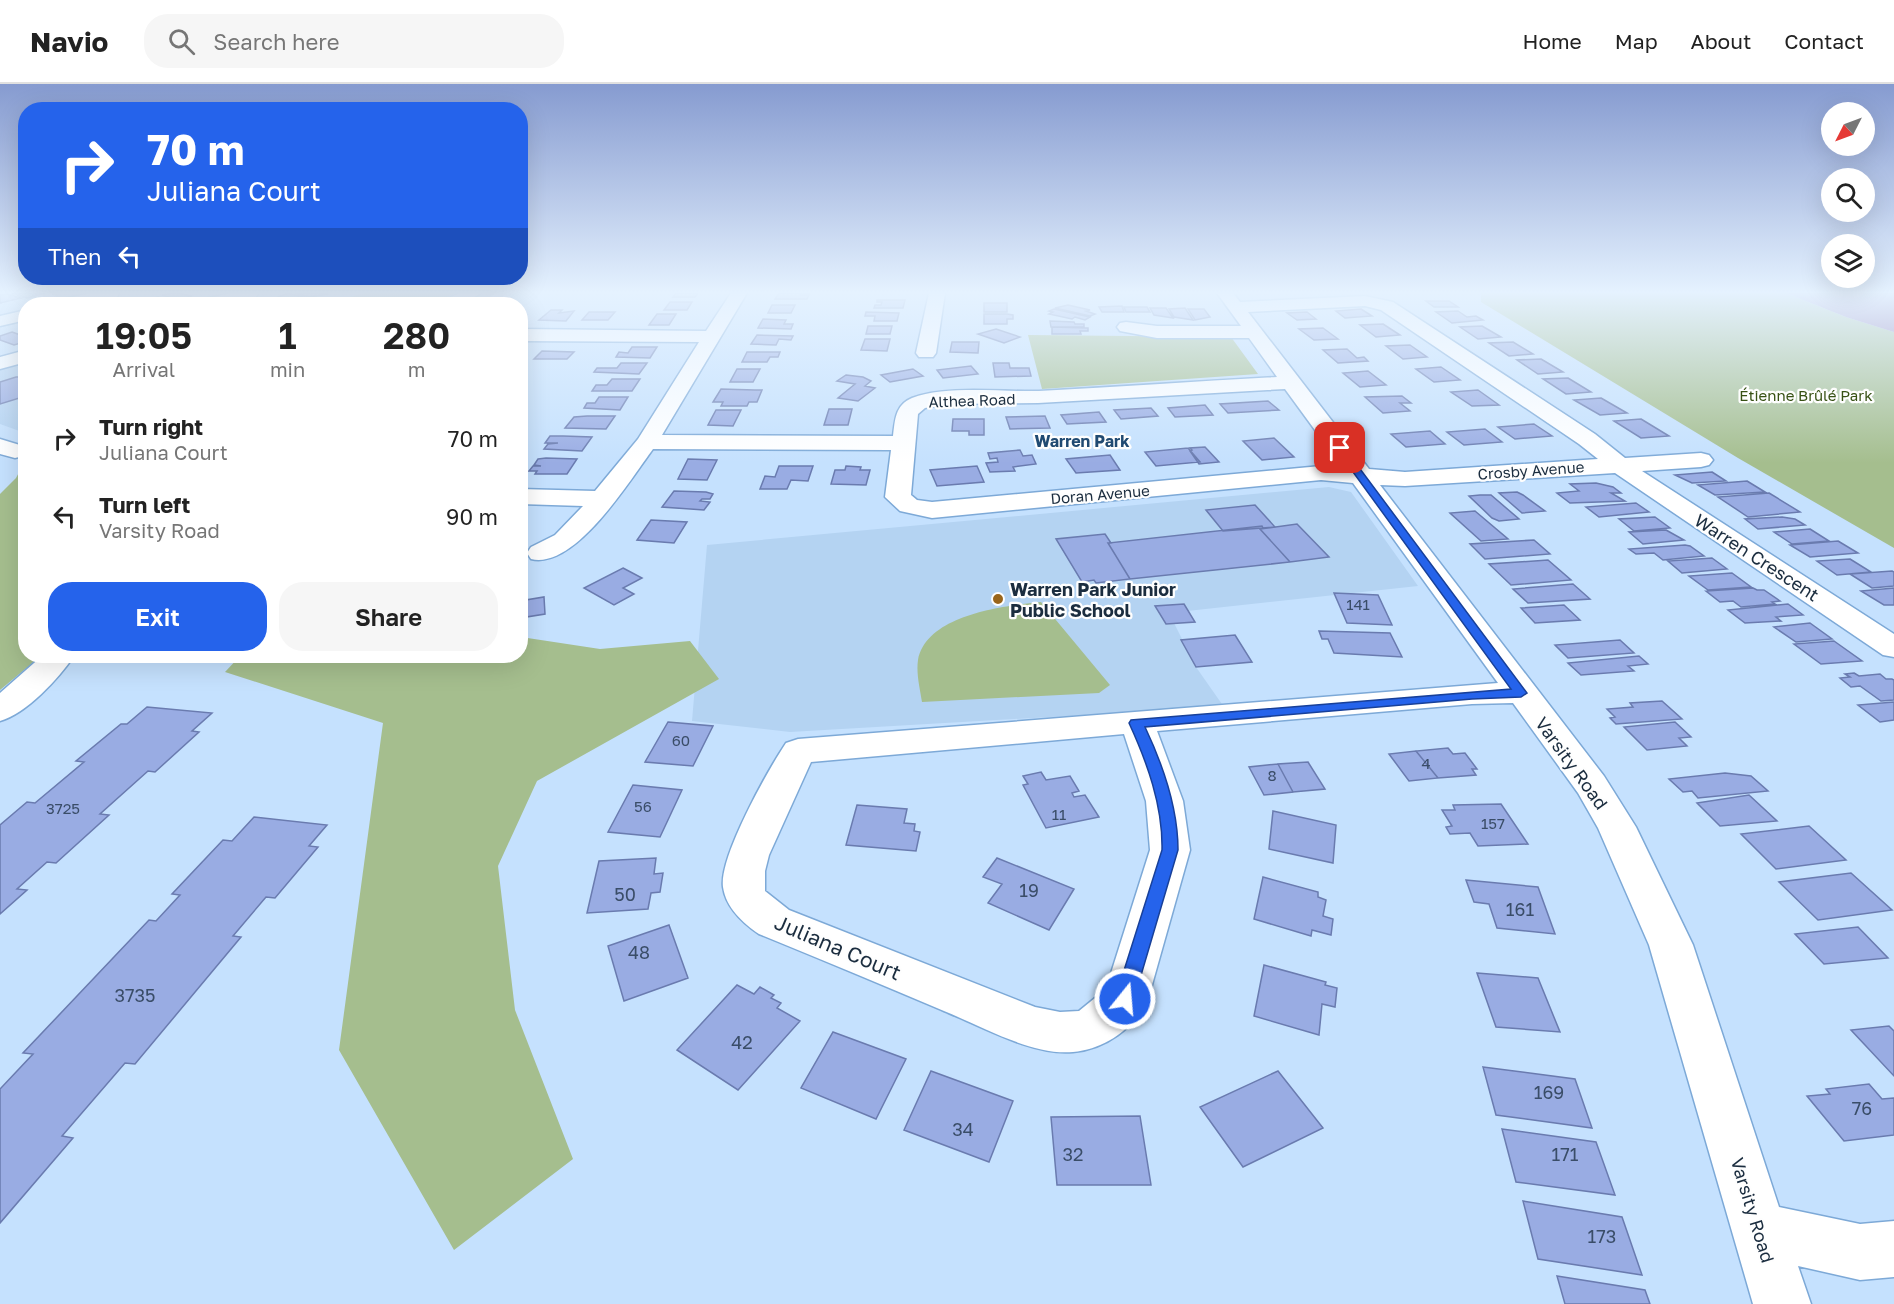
<!DOCTYPE html>
<meta charset="utf-8">
<style>
body{margin:0;font-family:"Golos Text",sans-serif;background:#f6f6f6;color:#222;height:100vh;display:flex;flex-direction:column;font-size:22px;white-space:nowrap}
*{box-sizing:border-box;margin:0}
p{font-size:20px;color:#767676}
.icon{flex:none;width:33px;height:33px;fill:none;stroke:currentColor;stroke-width:2;stroke-linecap:round;stroke-linejoin:round}
.map{position:relative;flex:1;overflow:hidden}
.panel{position:absolute;left:18px;top:213px;width:510px;height:366px;display:flex;flex-direction:column;background:#fff;border-radius:24px;box-shadow:0 6px 24px #0002}
.panel>*{flex:none}
.guide{position:absolute;left:18px;top:18px;width:510px;height:183px;border-radius:24px;box-shadow:0 6px 24px #0002;background:#2563eb;color:#fff;overflow:hidden}
.needle{width:39px;rotate:228deg}
.tools{position:absolute;left:1821px;top:18px;display:grid;gap:12px}
.tools a{display:grid;place-items:center;width:54px;height:54px;border-radius:50%;background:#fff;box-shadow:0 6px 24px #0002;font-size:30px}
.pin{position:absolute;display:grid;place-items:center;width:51px;height:51px;color:#fff;margin:-26px;border-radius:12px;box-shadow:0 3px 9px #0006}
.me{position:absolute;width:66px;margin:-33px;rotate:17deg;stroke-linejoin:round;filter:drop-shadow(0 0 4px #0008)}
.turn{display:flex;align-items:center;gap:21px;height:126px;padding:0 30px;font-size:27px}
.turn .icon{width:78px;height:78px;stroke-width:2.5}
.turn b{display:block;font-size:42px;line-height:51px}
.then{display:flex;align-items:center;height:57px;padding:0 30px;background:#0003;gap:12px;font-size:22px}
.eta{display:flex;justify-content:space-evenly;align-items:center;height:102px;text-align:center}
.eta b{font-size:36px;font-weight:600;line-height:42px}
.button{display:flex;gap:12px;margin-top:auto;padding:12px 30px}
.button a{flex:1;height:69px;border-radius:24px;background:#2563eb;color:#fff;font-size:24px;font-weight:600;line-height:69px;text-align:center}
.button a+a{background:#f6f6f6;color:#222}
ul{padding:0;list-style:none}
li{display:flex;align-items:center;gap:18px;height:78px;padding:0 30px}
li div{flex:1}
li b{display:block;font-size:22px}
li em{font-style:normal}
header{display:flex;align-items:center;gap:36px;box-sizing:border-box;height:84px;padding:0 30px;background:#fff;border-bottom:2px solid #e0e0e0}
header strong{font-size:28px}
nav{display:flex;gap:33px;margin-inline-start:auto;font-size:21px}
.search{width:420px;height:54px;background:#f6f6f6;display:flex;align-items:center;gap:15px;box-sizing:border-box;padding:0 21px;border-radius:24px;color:#767676;font-size:22px}
.map>svg:first-child{display:block}
.built{fill:#b4d3f2}
.green{fill:#a5be8e}
.water{fill:#9476ab}
.building{fill:#99ace3;stroke:#6a7baf;stroke-width:1.5}
.lines{fill:none;stroke-linecap:round;stroke-linejoin:round}
.minor-casing{stroke:#7da9d7;stroke-width:3}
.minor{fill:#fff;fill-rule:evenodd}
.route{fill:#2563eb;stroke:#184099;stroke-width:1.5}
.poi-dot{fill:#99651b;stroke:#fefefe;stroke-width:2}
.labels{text-anchor:middle;dominant-baseline:central;stroke-width:4.5;stroke-linejoin:round;paint-order:stroke}
.far-park-label{font-size:15px;fill:#375114;stroke:#fefefe}
.far-street-label{font-size:15px;fill:#1b2d3f;stroke:#fefefe}
.number-label{font-size:15px;fill:#3a4d68}
.far-neighbourhood-label{font-size:16px;font-weight:bold;fill:#204a72;stroke:#fefefe}
.street-label{font-size:18px;fill:#1b2d3f;stroke:#fefefe}
.poi-label{font-size:18px;font-weight:bold;fill:#1b2d3f;stroke:#fefefe;text-anchor:start}
.near-number-label{font-size:18px;fill:#3a4d68}
.near-street-label{font-size:21px;fill:#1b2d3f;stroke:#fefefe}
</style>
<header>
<strong>Navio</strong>
<div class="search"><svg class="icon" aria-label="search" viewBox="0 0 24 24"><circle cx="10" cy="10" r="6"/><path d="M15 15l6 6"/></svg>Search here</div>
<nav><a>Home</a><a>Map</a><a>About</a><a>Contact</a></nav>
</header>
<div class="map">
<svg width="1894" height="1220" viewBox="0 0 1894 1220">
<rect width="100%" height="100%" fill="#c5e1fe"/>
<path class="built" d="M25,277V349L0,340V285Z
M1329,403L1351,408L1418,502L1169,529L1196,583L1224,623L790,648L692,637L707,461Z"/>
<path class="green" d="M364,209H455L432,220H326Z
M1481,209H1786L1846,233L1894,248V464L1738,374L1481,218Z
M1028,251L1231,253L1258,290L1042,305Z
M25,377L26,572H41L0,606V410L16,394Z
M1041,518L1110,601L1099,609L922,618C920,605 916,590 918,576C927,530 1005,522 1041,518Z
M521,553L600,565L690,557L719,595L537,697L498,782L515,926L573,1075L454,1166L339,966L383,639L225,588L240,572H520Z"/>
<path class="water" d="M1786,209H1894V248L1846,233Z"/>
<path class="building" d="M12,209H45L27,214Z
M172,209H178L192,212L178,216L162,211Z
M288,209L307,214L290,219L273,215Z
M295,209H326L328,210L310,213Z
M676,209H698L695,213H673Z
M779,209H810L809,211H800H809L807,215H775Z
M7,210L21,214L0,219H2L0,218V211Z
M158,213L176,218L159,220L144,216Z
M266,216L277,217L288,220H256Z
M877,216H905L903,224H874L875,221H881L882,218H877Z
M1426,217H1449L1458,223H1434Z
M670,218H692L687,226H664Z
M984,219H1007V228H984Z
M772,221H795L791,229H768Z
M1068,221L1090,226L1086,227L1095,230L1090,232L1055,224Z
M1122,222L1124,228H1102L1099,223Z
M1124,223H1147L1150,228H1126Z
M1150,224H1166L1173,234L1154,231Z
M1185,224L1193,236L1174,233L1169,225Z
M1054,225L1090,233L1085,236L1075,233L1072,235L1049,230L1053,228L1049,227Z
M1188,225H1204L1210,233L1195,236Z
M1361,225L1372,232L1345,234L1336,227Z
M551,226H562L559,229L574,227L566,237L539,236Z
M1458,227L1467,233L1476,232L1483,236L1452,239L1436,228Z
M589,228H615L608,236H582Z
M866,228L899,229L897,237H874L875,232H865Z
M1307,228L1316,235L1297,236L1287,229Z
M657,230H676L669,241H649Z
M984,230H1007L1013,231V235H1007V240H984Z
M763,235L786,236L784,240H793L791,245L758,244Z
M1050,237L1074,238L1075,240H1084V243H1051Z
M1383,240L1400,251L1376,253L1360,241Z
M868,242H892L890,250H866Z
M1482,242L1501,253L1478,255L1460,243Z
M1052,243L1088,244V247H1080L1081,250H1052Z
M1323,244L1338,255L1314,256L1299,245Z
M996,245L1020,253L1004,259L978,250Z
M12,248L26,253V256L21,258H24L14,261L0,256V252Z
M757,251L793,252L791,256L779,255L776,261L751,260Z
M865,255H890L887,267L861,266Z
M952,258H979L978,269L950,268Z
M1513,258L1533,270L1509,272L1489,259Z
M1410,261L1427,273L1403,275L1386,262Z
M632,263H657L650,274L616,273L619,268L628,269Z
M1347,265L1357,274L1364,273L1368,277L1338,279L1323,266Z
M542,267L574,268L567,275H534Z
M747,268H780L778,273H770L767,278H742Z
M1541,275L1563,288L1538,290L1517,276Z
M621,279H647L639,290L594,288L597,284H617Z
M993,279H1009L1010,284H1029L1031,292L995,293Z
M971,282L978,290L943,294L937,286Z
M1441,283L1460,296L1434,298L1416,285Z
M737,285H760L753,298H730Z
M913,285L923,292L890,298L881,291Z
M1368,287L1386,301L1360,303L1343,289Z
M846,291L863,293L871,297L865,302L875,304L858,317L838,314L855,300L837,297Z
M16,293H26V312L0,320V298Z
M1568,294L1591,308L1566,310L1543,295Z
M612,295H640L632,307H592L596,301H607Z
M721,305L755,306H762L757,318H749L747,322H721L723,318H713Z
M1478,306L1499,321L1472,322L1451,308Z
M1402,312L1411,319H1400L1410,327L1383,329L1365,313Z
M599,313H628L620,326L584,324L587,319H595Z
M1601,314L1627,329L1600,331L1574,316Z
M1268,317L1279,326L1228,329L1220,320Z
M1205,321L1213,331L1175,333L1168,324Z
M1151,324L1158,332L1121,335L1114,326Z
M829,325H852L848,341H824Z
M716,326H741L733,342L708,341Z
M1099,328L1106,338L1067,340L1061,331Z
M587,332H615L606,345L565,344L574,333Z
M1045,332L1050,344L1010,345L1006,333Z
M953,335H984V351H969V347H952Z
M1641,335L1669,352L1641,354L1614,337Z
M1534,340L1552,352L1515,355L1498,343Z
M1485,345L1502,358L1464,361L1447,348Z
M1430,347L1445,360L1406,363L1391,350Z
M550,352H563L592,353L582,367L544,365L548,360L558,359H545Z
M1274,354L1294,373L1262,376L1243,357Z
M1205,363L1219,378L1199,380L1190,367L1192,366L1190,364Z
M1188,364L1200,378L1156,382L1145,368Z
M1020,366L1023,372L1032,371L1036,380L1013,383L1015,387L990,388L986,379L998,378L997,374L990,375L988,369Z
M1110,371L1120,386L1076,389L1066,375Z
M538,375L546,374L577,375L567,390H535L537,387H529L533,382H541L534,381Z
M688,375L717,376L707,396L678,395Z
M779,382H813L808,397L791,396L787,405H760L765,392L775,393Z
M846,382L861,383L860,386H870L866,401L831,400L835,386H845Z
M977,382L984,398L937,402L930,386Z
M1712,388L1726,397L1692,399L1675,391Z
M1747,397L1765,408L1715,411L1698,401Z
M1596,399L1613,403L1621,409H1611L1625,417L1570,419L1557,409L1579,407L1570,400Z
M674,407L706,408L713,410L710,415H702L700,417L710,418L704,426L662,423Z
M1517,408L1523,411L1545,427L1522,429L1499,409Z
M1769,409L1800,428L1748,433L1718,413Z
M1480,411H1491L1519,435L1499,437L1492,434L1469,412Z
M1636,419L1649,428L1599,433L1586,423Z
M1255,421L1275,443L1223,447L1206,426Z
M1475,427L1508,455L1481,457L1450,429Z
M1655,433L1670,444L1634,447L1619,435Z
M1782,433L1795,435L1805,441L1758,445L1745,435Z
M651,436L687,438L674,459L637,456Z
M1297,440L1329,473L1290,478L1260,445Z
M1262,442L1263,444L1260,445L1290,478L1130,495L1108,459Z
M1810,445L1829,457L1792,460L1774,448Z
M1666,446L1684,456L1643,460L1629,448Z
M1105,450L1111,459H1108L1130,495L1096,499L1094,496L1082,498L1056,455Z
M1534,456L1550,470L1485,475L1470,460Z
M1838,457L1858,469L1810,473L1790,461Z
M1685,461L1690,462L1704,472L1663,476L1654,469L1636,470L1629,465Z
M1712,474L1727,485L1682,489L1668,477Z
M1850,475L1871,488L1837,491L1817,477Z
M1548,476L1571,496L1511,501L1489,480Z
M623,484L642,494L623,504L634,510L614,521L584,504Z
M1892,487L1894,488V502L1872,504L1850,490Z
M1732,489L1751,503L1708,506L1689,492Z
M1573,500L1590,515L1528,519L1513,505Z
M1753,504L1757,506H1764L1780,517L1772,518L1775,520L1741,523L1733,517L1720,518L1706,507Z
M1894,504V521H1884L1861,507Z
M1334,509L1378,511L1392,541L1347,539Z
M544,513L545,530L520,534V517Z
M1184,520L1195,538L1166,540L1155,522Z
M1788,520L1803,531L1776,533L1781,537L1745,539L1728,526Z
M1564,521L1580,536L1535,539L1521,524Z
M1810,539L1832,555L1796,558L1774,543Z
M1319,547L1390,549L1402,573L1334,569L1328,555H1322Z
M1235,551L1252,578L1196,583L1181,556Z
M1620,556L1634,569L1568,574L1555,561Z
M1834,557L1862,577L1821,580L1794,560Z
M1639,572L1648,580L1628,582L1634,587L1581,591L1568,579Z
M1854,589L1859,592L1880,590L1886,595H1892L1894,596V616L1881,617L1860,602L1851,603L1840,594L1850,593L1845,590Z
M1662,617L1682,635L1616,640L1610,634L1615,633L1607,625L1633,623L1630,619Z
M1894,618V636L1880,638L1858,621Z
M147,623L212,629L192,647L199,648L155,688L148,687L100,730L109,731L56,779L47,778L17,805L27,806L0,830V741L27,718L35,719L84,678L76,677L121,640H127Z
M668,638L713,642L693,682L645,678Z
M1675,638L1691,653L1679,654L1687,662L1647,666L1624,643Z
M1448,664L1453,670L1465,669L1477,685H1472L1476,691L1438,694L1416,667Z
M1416,667L1438,694L1409,697L1389,670Z
M1308,678L1325,705L1293,708L1278,680Z
M1278,680L1293,708L1264,711L1249,683Z
M1041,688L1046,696L1070,692L1079,707L1072,709L1074,713L1085,711L1099,733L1046,744L1023,701L1028,700L1023,692Z
M1725,689L1751,692L1768,707L1698,714L1692,707L1683,708L1669,695Z
M633,701L682,706L660,753L608,748Z
M1749,711L1777,737L1720,742L1697,719Z
M1501,720L1528,760L1478,762L1470,749L1450,750L1446,743L1452,742L1442,726H1455L1453,721Z
M857,721L907,725L904,739L915,740L914,747L920,748L916,767L846,761Z
M1273,727L1336,741L1333,779L1269,765Z
M254,733L327,741L309,762L318,763L275,814L266,813L233,852L241,853L135,980L125,979L62,1052L73,1054L0,1139V1005L33,970L23,969L149,836L156,837L180,811L172,810L223,756L232,757Z
M1809,742L1846,776L1776,785L1741,750Z
M656,774L654,790L663,789L660,808L651,809L648,825L587,829L599,777Z
M997,774L1074,805L1049,846L988,819L1002,800L983,793Z
M1851,789L1892,826L1818,836L1779,798Z
M1263,793L1318,808V813L1326,816L1323,832L1333,835L1331,851L1312,846L1311,852L1254,835Z
M1466,796L1538,803L1555,850L1497,844L1489,820L1474,818Z
M669,841L688,894L624,917L608,862Z
M1858,843L1888,874L1824,880L1795,850Z
M1264,881L1326,898L1325,901L1337,904L1335,923L1322,920L1319,951L1254,932Z
M1477,889L1538,894L1560,948L1496,943Z
M737,901L754,910L760,903L774,911L771,914L781,919L777,924L800,937L738,1006L677,966Z
M1889,942L1894,947V992L1851,946Z
M833,948L906,975L876,1035L801,1004Z
M1483,983L1575,995L1592,1044L1496,1031Z
M931,987L1013,1017L989,1078L904,1046Z
M1278,987L1323,1044L1243,1083L1200,1023Z
M1869,1000L1882,1015L1894,1014V1051L1844,1057L1807,1012L1830,1010L1826,1005Z
M1140,1032L1151,1101H1057L1051,1033Z
M1502,1045L1596,1058L1615,1111L1516,1098Z
M1523,1117L1622,1133L1642,1191L1538,1175Z
M1557,1192L1645,1206L1650,1220H1565Z"/>
<g class="lines">
<defs>
<path id="minor" d="M91,209H119L117,213L84,220H56L59,216Z
M231,209H258L256,213L225,220H198L201,216Z
M460,209H481L463,220H441L444,216Z
M731,209H747L662,351L893,352C895,336 895,321 912,314C945,301 1003,308 1039,307C1119,303 1198,297 1277,293L1249,254H1157L1120,247L1117,243L1120,239L1126,238L1157,242H1241L1217,209H1233L1240,218L1365,212L1393,218L1595,350L1625,374L1701,369L1709,371L1713,376L1709,381L1701,383L1642,387L1894,550V573L1883,571L1615,389L1405,402L1380,401L1604,692L1636,743L1693,861L1779,1123L1860,1140L1894,1137V1193L1860,1196L1798,1182L1811,1220H1753L1649,861L1598,744L1578,709L1513,619L1472,620L1157,647L1183,717L1190,766L1148,915C1134,944 1106,965 1073,968C1033,972 981,942 944,927C882,901 821,875 759,850C743,839 726,824 723,803C719,773 768,686 786,659L798,655L1498,599L1353,399L1321,396L932,434L900,427L885,413L891,366L653,365C630,396 575,486 531,475L527,469L531,463L555,451L583,422L520,420V405L595,407L638,355L699,258L520,257V245L706,247ZM1365,222L1381,226L1579,360L1598,375L1405,388L1369,385L1248,228ZM1285,305L1342,383L1321,382L932,418L917,416L911,411L918,330L925,324L944,320L1038,319ZM1124,650L1146,717L1150,766L1106,905L1079,927L1060,928L1035,923L789,826L765,807V787L769,771L811,678Z
M929,209H945L936,269L933,273H919L916,269Z
M26,226V236L0,242V232Z
M26,266V278L0,285V273Z
M0,355L23,362L26,369L23,372L15,374L0,370Z
M42,572H74C59,594 26,630 0,637V609Z"/>
</defs>
<use href="#minor" class="minor-casing"/>
<use href="#minor" class="minor"/>
</g>
<linearGradient id="sky" x2="0" y2="1"><stop stop-color="#869bd0"/><stop offset="0.55" stop-color="#e5f2ff"/><stop offset="1" stop-color="#e5f2ff" stop-opacity="0"/></linearGradient>
<rect width="1894" height="379" fill="url(#sky)"/>
<path class="route" d="M1337,362H1343L1527,609L1521,613L1472,615L1145,643C1163,681 1178,724 1178,766L1134,915L1131,921L1125,923L1118,921L1115,915L1162,766C1163,722 1147,678 1129,639L1131,636L1511,605L1337,366Z"/>
<circle class="poi-dot" cx="998" cy="515" r="6"/>
<g class="labels">
<g class="far-park-label">
<text x="1806" y="311">Étienne Brûlé Park</text>
</g>
<g class="far-street-label">
<text transform="translate(972 316) rotate(-2)">Althea Road</text>
<text transform="translate(1531 386) rotate(-4)">Crosby Avenue</text>
<text transform="translate(1100 410) rotate(-5)">Doran Avenue</text>
</g>
<g class="number-label">
<text x="1358" y="520">141</text>
<text x="681" y="656">60</text>
<text x="1426" y="679">4</text>
<text x="1272" y="691">8</text>
<text x="643" y="722">56</text>
<text x="63" y="724">3725</text>
<text x="1059" y="730">11</text>
<text x="1493" y="739">157</text>
</g>
<g class="far-neighbourhood-label">
<text x="1082" y="357">Warren Park</text>
</g>
<g class="street-label">
<text transform="translate(1757 473) rotate(33)">Warren Crescent</text>
<text transform="translate(1572 679) rotate(54)">Varsity Road</text>
<text transform="translate(1753 1126) rotate(73)">Varsity Road</text>
</g>
<g class="poi-label">
<text x="1010" y="505">Warren Park Junior<tspan x="1010" dy="21">Public School</tspan></text>
</g>
<g class="near-number-label">
<text x="1029" y="806">19</text>
<text x="625" y="810">50</text>
<text x="1520" y="825">161</text>
<text x="639" y="868">48</text>
<text x="135" y="911">3735</text>
<text x="742" y="958">42</text>
<text x="1549" y="1008">169</text>
<text x="1862" y="1024">76</text>
<text x="963" y="1045">34</text>
<text x="1073" y="1070">32</text>
<text x="1565" y="1070">171</text>
<text x="1602" y="1152">173</text>
</g>
<g class="near-street-label">
<text transform="translate(838 863) rotate(23)">Juliana Court</text>
</g>
</g>
</svg>
<div class="tools">
<a><svg class="needle" viewBox="-14 -14 28 28"><path d="M0-13l5 13h-10z" fill="#e53935"/><path d="M0 13l5-13h-10z" fill="#767676"/></svg></a>
<a><svg class="icon" aria-label="search" viewBox="0 0 24 24"><circle cx="10" cy="10" r="6"/><path d="M15 15l6 6"/></svg></a>
<a><svg class="icon" aria-label="layers" viewBox="0 0 24 24"><path d="M12 4l9 5-9 5-9-5zM3 14l9 5 9-5"/></svg></a>
</div>
<div class="pin" style="left:1340px;top:364px;background:#d93025"><svg class="icon" aria-label="arrive" viewBox="0 0 24 24"><path d="M6 21V4h12l-3 4 3 4H6"/></svg></div>
<svg class="me" style="left:1125px;top:915px" viewBox="-20 -20 40 40"><circle r="17" fill="#2563eb" stroke="#fff" stroke-width="3"/><path d="M0-11L8 9 0 5-8 9z" fill="#fff"/></svg>
<div class="guide">
<div class="turn"><svg class="icon" aria-label="right" viewBox="0 0 24 24"><path d="M7 20v-9h11M14 6l5 5-5 5"/></svg><div><b>70 m</b>Juliana Court</div></div>
<div class="then">Then<svg class="icon" aria-label="left" viewBox="0 0 24 24"><path d="M17 20v-9H6M10 6l-5 5 5 5"/></svg></div>
</div>
<section class="panel">
<div class="eta">
<div><b>19:05</b><p>Arrival</p></div>
<div><b>1</b><p>min</p></div>
<div><b>280</b><p>m</p></div>
</div>
<ul>
<li><svg class="icon" aria-label="right" viewBox="0 0 24 24"><path d="M7 20v-9h11M14 6l5 5-5 5"/></svg><div><b>Turn right</b><p>Juliana Court</p></div><em>70 m</em></li>
<li><svg class="icon" aria-label="left" viewBox="0 0 24 24"><path d="M17 20v-9H6M10 6l-5 5 5 5"/></svg><div><b>Turn left</b><p>Varsity Road</p></div><em>90 m</em></li>
</ul>
<div class="button"><a>Exit</a><a>Share</a></div>
</section>
</div>
